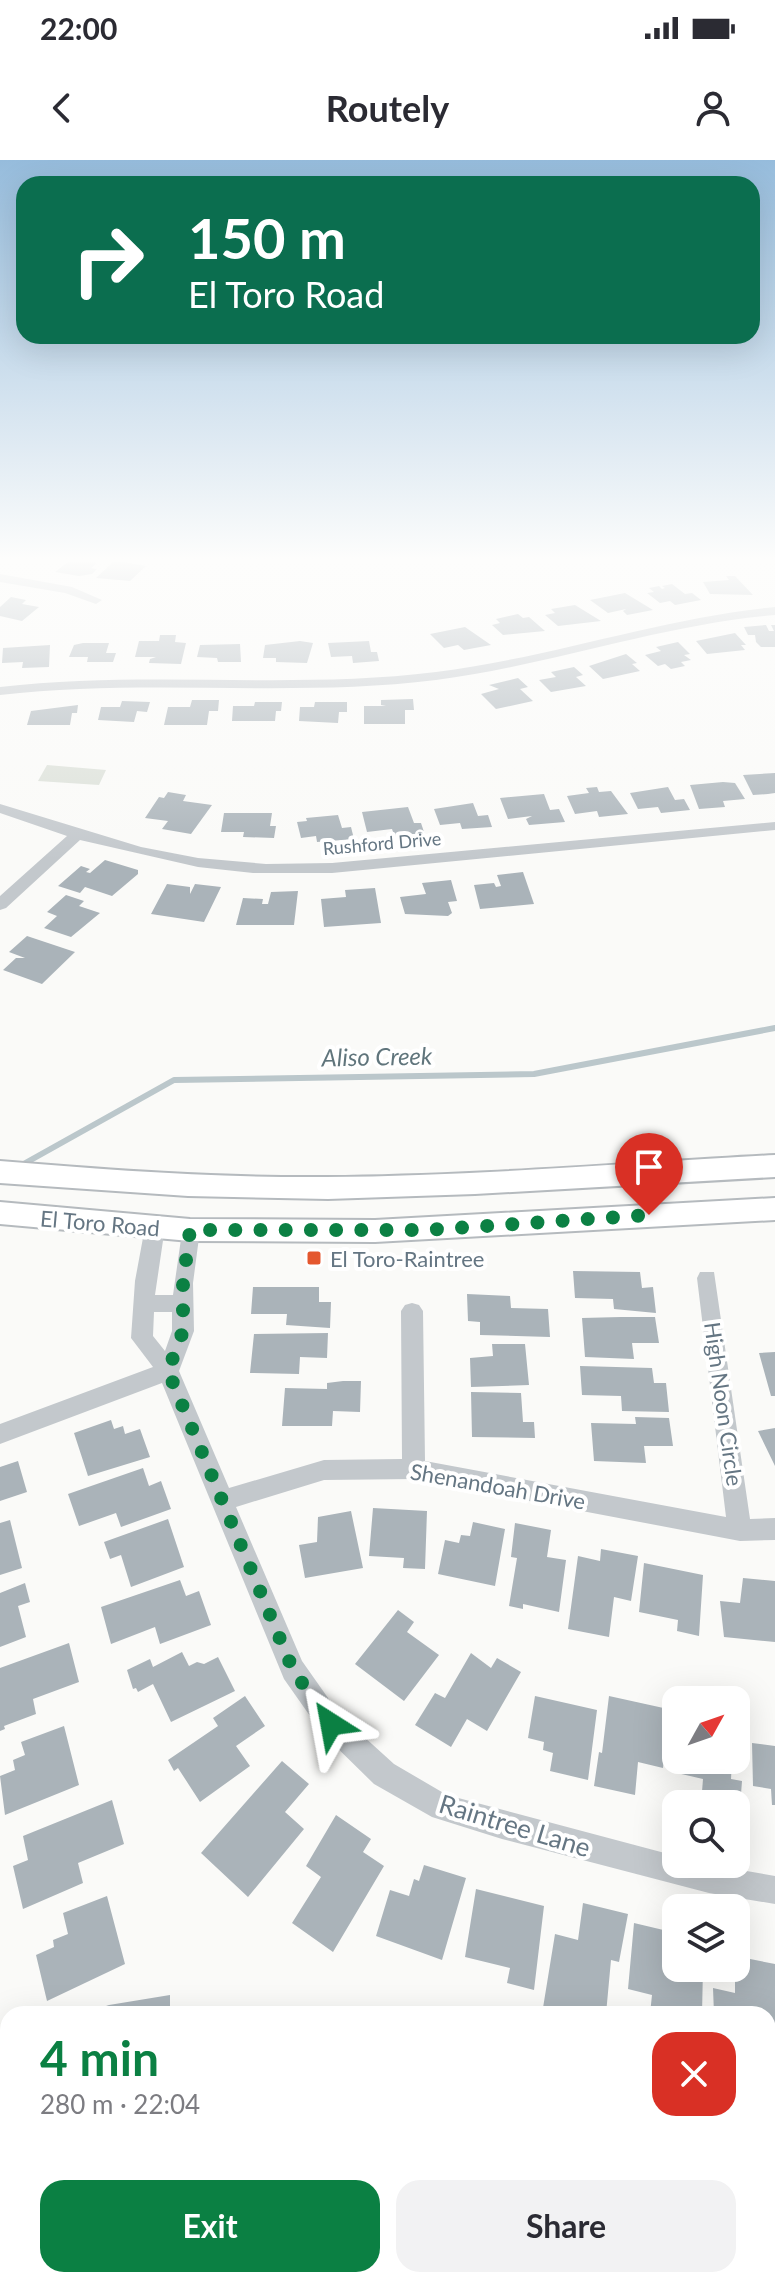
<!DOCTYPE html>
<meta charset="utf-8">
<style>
body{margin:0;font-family:Lato,sans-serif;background:#f2f2f3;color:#2b2b33;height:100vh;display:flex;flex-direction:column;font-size:30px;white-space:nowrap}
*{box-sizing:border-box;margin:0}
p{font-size:26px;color:#7c7c81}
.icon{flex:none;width:44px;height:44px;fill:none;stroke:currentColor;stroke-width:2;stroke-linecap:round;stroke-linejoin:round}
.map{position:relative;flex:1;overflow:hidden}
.panel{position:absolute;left:0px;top:1846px;width:776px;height:282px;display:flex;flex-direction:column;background:#fff;border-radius:24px 24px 0 0;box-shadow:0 8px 32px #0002}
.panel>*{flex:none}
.top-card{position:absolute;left:16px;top:16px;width:744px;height:168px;border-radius:24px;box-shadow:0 8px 32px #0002;background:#0b6e4f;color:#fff;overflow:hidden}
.needle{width:52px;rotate:50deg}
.tools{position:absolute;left:662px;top:1526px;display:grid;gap:16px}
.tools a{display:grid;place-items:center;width:88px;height:88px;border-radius:16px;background:#fff;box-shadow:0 8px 32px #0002;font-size:40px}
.pin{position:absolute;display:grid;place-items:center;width:68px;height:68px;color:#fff;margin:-82px -34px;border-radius:50% 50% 50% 0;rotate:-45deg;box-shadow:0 0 8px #0007}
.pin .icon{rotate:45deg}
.me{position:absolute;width:88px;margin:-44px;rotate:326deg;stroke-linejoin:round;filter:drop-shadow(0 0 6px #0008)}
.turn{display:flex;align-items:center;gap:28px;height:168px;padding:0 40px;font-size:36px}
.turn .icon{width:104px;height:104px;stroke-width:2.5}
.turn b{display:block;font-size:56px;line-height:68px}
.round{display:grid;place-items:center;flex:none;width:84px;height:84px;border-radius:24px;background:#f2f2f3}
.head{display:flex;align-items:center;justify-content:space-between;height:136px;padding:0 40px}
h1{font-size:48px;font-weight:700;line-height:60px;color:#0b8043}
.cta{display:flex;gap:16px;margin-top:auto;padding:16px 40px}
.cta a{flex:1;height:92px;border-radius:24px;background:#0b8043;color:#fff;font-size:32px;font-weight:700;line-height:92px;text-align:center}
.cta a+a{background:#f2f2f3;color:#2b2b33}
.status{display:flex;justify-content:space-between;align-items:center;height:56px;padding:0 40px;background:#fff;direction:ltr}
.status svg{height:22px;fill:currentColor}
header{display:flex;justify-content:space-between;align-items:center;height:104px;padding:0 40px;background:#fff;font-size:36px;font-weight:700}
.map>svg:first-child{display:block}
.green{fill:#dadfd7}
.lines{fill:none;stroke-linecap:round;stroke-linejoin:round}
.stream{stroke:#bbc7cb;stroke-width:6}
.building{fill:#aab3b9}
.primary-casing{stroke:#b5babe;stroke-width:4}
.minor{fill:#c3c8cc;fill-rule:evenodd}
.primary{fill:#fff;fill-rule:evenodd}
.route{stroke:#0b8043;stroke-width:14;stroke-dasharray:0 25.2}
.poi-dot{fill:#e4572e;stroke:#fff;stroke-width:3}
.labels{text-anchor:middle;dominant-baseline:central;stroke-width:8;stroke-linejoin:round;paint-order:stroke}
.far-street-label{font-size:18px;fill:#657683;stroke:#fff}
.street-label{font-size:22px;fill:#657683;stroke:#fff}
.poi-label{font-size:22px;fill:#657683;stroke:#fff;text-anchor:start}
.water-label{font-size:24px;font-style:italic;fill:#60757c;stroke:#fff}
.near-street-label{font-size:26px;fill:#657683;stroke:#fff}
</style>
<div class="status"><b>22:00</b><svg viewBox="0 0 49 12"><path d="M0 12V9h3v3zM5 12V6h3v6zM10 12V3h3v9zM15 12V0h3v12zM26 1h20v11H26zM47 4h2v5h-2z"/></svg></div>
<header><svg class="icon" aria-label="back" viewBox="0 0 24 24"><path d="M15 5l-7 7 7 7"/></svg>Routely<svg class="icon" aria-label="person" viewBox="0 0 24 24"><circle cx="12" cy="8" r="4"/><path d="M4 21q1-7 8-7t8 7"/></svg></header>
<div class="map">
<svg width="775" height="2127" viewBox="0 0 775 2127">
<rect width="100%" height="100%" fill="#fafaf8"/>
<path class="green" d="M47,605L106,610L99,625L38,621Z
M775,1978V2127H559L560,2120H768V1980Z"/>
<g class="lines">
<path class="stream" d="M20,1006L174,920L534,914L775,868"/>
</g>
<path class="building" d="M68,402L97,403L91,408L97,409L92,414L79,416L55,412Z
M113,402H123L146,406L130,421L96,418Z
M726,416H735L753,435L710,434L703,422L729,420Z
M672,424L685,434L692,433L701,440L675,445L670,441L660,443L647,433L654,432L649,428L659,426L662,429L665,428L662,426Z
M625,433L653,450L627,455L623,451L626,449L608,453L590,440Z
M11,437L26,440L22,444L39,447L22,461L0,456V447Z
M575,445L601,461L558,466L545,455L555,453L551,449Z
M518,454L523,458L529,457L545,471L503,475L492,465L500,463L496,459Z
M766,465L769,471H774L771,465H775V487H761L756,482L755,475H748L744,467Z
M465,467L491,485L464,490L458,485L444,488L430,474Z
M735,473L746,485H741L745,490L707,494L696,481Z
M160,475H176L175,482L186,483L181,504L149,503L150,499L156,497H135L139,481H159Z
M300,481L313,483L307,503L276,502V498H263L265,485Z
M369,481L371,492H377L379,501L353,503L352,496L331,497L328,483Z
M678,482L690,494L684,495L691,500L681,502L685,506L671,509L665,504L658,506L645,495L661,491L656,487Z
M83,483H109L106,493H116L113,502H87L88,497H69L74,485Z
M240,484L241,502H218L217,498L197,497L200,485Z
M50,485L49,507L22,508L23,502L2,503L3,488Z
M626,494L637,503L632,504L640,511L603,519L589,506Z
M574,507L583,515L576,517L586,526L551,532L539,520L556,517L551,512Z
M518,518L528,527L520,529L533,541L496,549L481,534L499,529L489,525Z
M413,539L414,550H405V564H364V546H386L381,545V540Z
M192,540H219L218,551H209L207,565H164L168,547H190Z
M122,541L150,542L147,552L137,551L134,562L98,560L101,547H120Z
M255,542H282L281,551H276L275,561H232L233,546H254Z
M315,542H347V552H339L338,563L299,561L300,547H314Z
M78,545L77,553H72L70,565H27L31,551Z
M775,613V633L768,634L753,635L743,615Z
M723,622L735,623L745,639L723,641L725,647L699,649L690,625Z
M597,627L599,632L611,631L628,654L599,657L597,651L575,654L567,636L589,633L586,628Z
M668,627L675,640L684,639L690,650L661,653L658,647L638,649L630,633Z
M168,632L186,635L183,641L212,645L191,674L162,669L168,661L145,658L159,637L164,638Z
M544,634L550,650L559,649L565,662L529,665L526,659L532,656L508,659L500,638Z
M473,643L478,656L488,655L492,667L462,669L460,663L440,665L434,649Z
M408,647L414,663H421L425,675L395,678L392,669L367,672L362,652Z
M224,653H272L270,666H276L274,678L243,677L244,672H221Z
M338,655L342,668L351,667L354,679L317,682L316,676L301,678L297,662L307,661L306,658Z
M105,700L138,710V714L112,736L85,727L80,733L58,726L81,706L90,709L86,712L90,713Z
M523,712L534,744L480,749L474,725L494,723L496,727L501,726L497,715Z
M451,720L457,741L448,742L452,753L448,756L405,754L400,737L426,734L422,723Z
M167,724L190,727V734L195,724L221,727L204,762L151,754Z
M375,728L381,763L324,767L321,739L346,737L345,730Z
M298,731L294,765H236L243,738L263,739L262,744H268L271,732Z
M66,735L84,741L79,746L100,753L71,777L44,768L57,756L47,752Z
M27,776L75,792L42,824L3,810L16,798H25L9,792Z
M573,1111L640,1112L642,1128L653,1127L656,1153L614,1149L613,1139L575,1138Z
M253,1127H319V1142H331L330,1168L286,1165L287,1154H251Z
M467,1134L510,1136L511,1148L548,1149L550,1177L480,1175V1162L468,1161Z
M621,1157H655L659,1183H632L634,1199L585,1197L582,1158Z
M328,1173L327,1198L300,1197L299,1214L250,1213L254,1174Z
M492,1184H525L529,1225L471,1227L470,1198L493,1196Z
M775,1192V1236H771L759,1193Z
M580,1206L652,1208L654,1223H666L669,1252L622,1251L621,1236L582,1235Z
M343,1221H361L360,1252L333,1251L332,1266H282L285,1228L327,1229V1223Z
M471,1232L521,1233L523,1262H534L535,1278L472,1277Z
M635,1257L669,1258L673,1286H644L646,1303L594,1301L591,1263L636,1264Z
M111,1260L114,1269L123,1266L125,1274L140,1269L150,1297L88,1316L74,1273Z
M775,1268V1306L758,1271Z
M18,1301L27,1332L0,1341V1307Z
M143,1308L149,1326L161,1321L171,1349L121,1367L116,1353L79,1366L68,1334Z
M373,1348L427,1351L425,1409L403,1408L404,1398L369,1396Z
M351,1351L363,1408L305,1418L299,1385L317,1382L318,1357Z
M168,1359L184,1407L131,1427L121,1395L110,1399L104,1382Z
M10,1360L22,1408L0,1415V1363Z
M473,1362L505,1369L495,1426L438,1414L445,1380L459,1383L461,1375L470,1376Z
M515,1363L551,1370L547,1397L566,1400L559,1452L523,1444V1449L509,1446L517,1398L511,1397Z
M601,1389L638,1396L631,1441L614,1437L609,1477L568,1469L578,1396L600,1401Z
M644,1403L703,1415L699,1476L677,1471L678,1460L639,1452Z
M743,1418L775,1421V1482L724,1477L720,1441L740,1443Z
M180,1420L186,1436L199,1431L211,1465L160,1484L155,1467L111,1484L101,1447Z
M25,1423L30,1442L18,1446L26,1477L0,1487V1433Z
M398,1450L414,1462L407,1472L439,1495L404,1541L355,1504Z
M69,1483L79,1522L33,1539L36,1554L4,1566L5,1569L0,1571V1508Z
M182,1492L189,1506L197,1502L204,1504L218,1497L235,1531L171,1562L153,1524L138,1532L136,1528L133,1529L127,1510L150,1499L153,1507Z
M471,1493L491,1508L497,1498L521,1512L487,1571L467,1559L451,1587L415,1565L435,1533L445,1538Z
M245,1536L265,1566L236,1586L250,1606L200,1642L178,1608L174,1611L168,1600L218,1566L213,1558Z
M535,1536L597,1550L588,1620L550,1611L553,1593L543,1590L544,1582L528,1578Z
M609,1536L668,1549L663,1608L638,1602L635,1635L594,1626L599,1592L602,1593Z
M64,1566L79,1625L5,1655L0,1616L15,1610L13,1600L25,1595L21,1582Z
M752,1583L775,1586V1645H772L771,1629L753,1626Z
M678,1600H732L731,1619L742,1621L739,1660L736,1659V1644H701L703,1619L677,1613Z
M282,1601L309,1624L285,1652L304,1669L248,1737L201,1693Z
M112,1640L124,1684L78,1703L83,1723L23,1749L13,1706L28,1700L23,1676Z
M336,1655L371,1679L363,1692L384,1706L333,1792L292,1763L321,1717L306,1706Z
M424,1705L466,1718L442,1800L376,1776L390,1730L409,1736L414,1719L419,1721Z
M476,1729L544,1746L534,1830L507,1823L510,1808L465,1797Z
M107,1736L125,1804L47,1841L36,1795L54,1787L53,1780L68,1774L63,1753Z
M583,1743L628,1754L619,1802L611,1800L606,1854H542L555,1774L578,1780Z
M634,1763L676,1773V1808H703L702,1854H650L652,1835L628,1829Z
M740,1797L775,1804V1891L768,1890V1854H714L713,1828L735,1833V1816H740Z
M170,1835V1854H82L109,1845Z"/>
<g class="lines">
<defs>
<path id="primary" d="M775,995V1017L475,1034L328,1039L188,1036L0,1023V1001C109,1010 218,1018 327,1017C476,1016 626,1003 775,995Z
M775,1038V1060L375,1082L190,1081L0,1064V1042L190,1059L375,1060Z"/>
</defs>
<use href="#primary" class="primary-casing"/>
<path class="minor" d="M0,414L72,427L102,440L96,444L65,433L0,422Z
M775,447V455C659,465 551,505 436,520C291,538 145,518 0,535V527C145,510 291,530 436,512C550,498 660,458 775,447Z
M0,644L141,687L198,698L266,704L332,703L775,662V670L332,713H253L198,707L80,680L6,748L0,750V736L67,676L0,653Z
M155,1059L162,1062L165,1067L155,1135H173L183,1065H197L200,1070L193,1123L194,1171L179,1211L229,1328L324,1300L402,1299L401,1151L405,1145L412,1143L419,1145L423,1151L425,1301L726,1357L697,1118L700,1112H714L750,1359L775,1358V1380L740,1381L414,1319L324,1320L236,1347L302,1501L340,1555L394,1604L447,1635L676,1696V1704H706L775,1716V1744L709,1733L502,1679L432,1657L374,1624L322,1573L284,1519L162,1223L0,1284V1264L153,1207L131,1178L135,1121L145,1067L148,1062ZM154,1152H172V1171L165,1191L153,1176Z"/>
<use href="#primary" class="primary"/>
</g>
<linearGradient id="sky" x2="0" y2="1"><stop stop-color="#96bcdc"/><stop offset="0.57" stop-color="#fdfdfc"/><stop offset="1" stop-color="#fdfdfc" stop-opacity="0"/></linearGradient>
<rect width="775" height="700" fill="url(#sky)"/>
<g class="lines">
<path class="route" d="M331,1564L293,1510L168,1211L183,1171V1123L190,1070H426L649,1055"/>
</g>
<rect class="poi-dot" x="306" y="1090" width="16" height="16" rx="4"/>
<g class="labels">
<g class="far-street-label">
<text transform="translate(382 683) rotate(-5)">Rushford Drive</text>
</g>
<g class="street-label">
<text transform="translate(100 1063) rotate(5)">El Toro Road</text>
<text transform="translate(724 1244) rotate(82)">High Noon Circle</text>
<text transform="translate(498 1326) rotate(10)">Shenandoah Drive</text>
</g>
<g class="poi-label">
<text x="330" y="1098">El Toro-Raintree</text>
</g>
<g class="water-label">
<text transform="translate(377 896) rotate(-1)">Aliso Creek</text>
</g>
<g class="near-street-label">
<text transform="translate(515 1665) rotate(17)">Raintree Lane</text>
</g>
</g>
</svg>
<div class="tools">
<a><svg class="needle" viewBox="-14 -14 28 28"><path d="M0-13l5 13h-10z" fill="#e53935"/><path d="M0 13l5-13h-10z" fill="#7c7c81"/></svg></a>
<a><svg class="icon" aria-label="search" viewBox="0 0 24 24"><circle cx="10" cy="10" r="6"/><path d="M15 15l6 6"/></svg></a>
<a><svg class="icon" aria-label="layers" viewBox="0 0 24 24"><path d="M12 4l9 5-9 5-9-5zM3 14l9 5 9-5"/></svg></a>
</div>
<div class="pin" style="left:649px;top:1055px;background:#d93025"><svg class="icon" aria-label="arrive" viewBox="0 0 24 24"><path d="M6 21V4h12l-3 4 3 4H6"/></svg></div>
<svg class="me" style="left:331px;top:1564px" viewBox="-20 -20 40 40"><path d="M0-17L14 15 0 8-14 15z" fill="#0b8043" stroke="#fff" stroke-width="4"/></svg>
<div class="top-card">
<div class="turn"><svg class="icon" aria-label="right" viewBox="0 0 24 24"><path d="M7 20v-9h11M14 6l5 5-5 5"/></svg><div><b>150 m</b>El Toro Road</div></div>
</div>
<section class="panel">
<div class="head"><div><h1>4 min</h1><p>280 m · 22:04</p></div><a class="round" style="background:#d93025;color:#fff"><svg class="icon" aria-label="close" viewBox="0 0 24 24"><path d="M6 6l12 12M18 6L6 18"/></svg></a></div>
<div class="cta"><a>Exit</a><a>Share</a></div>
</section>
</div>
